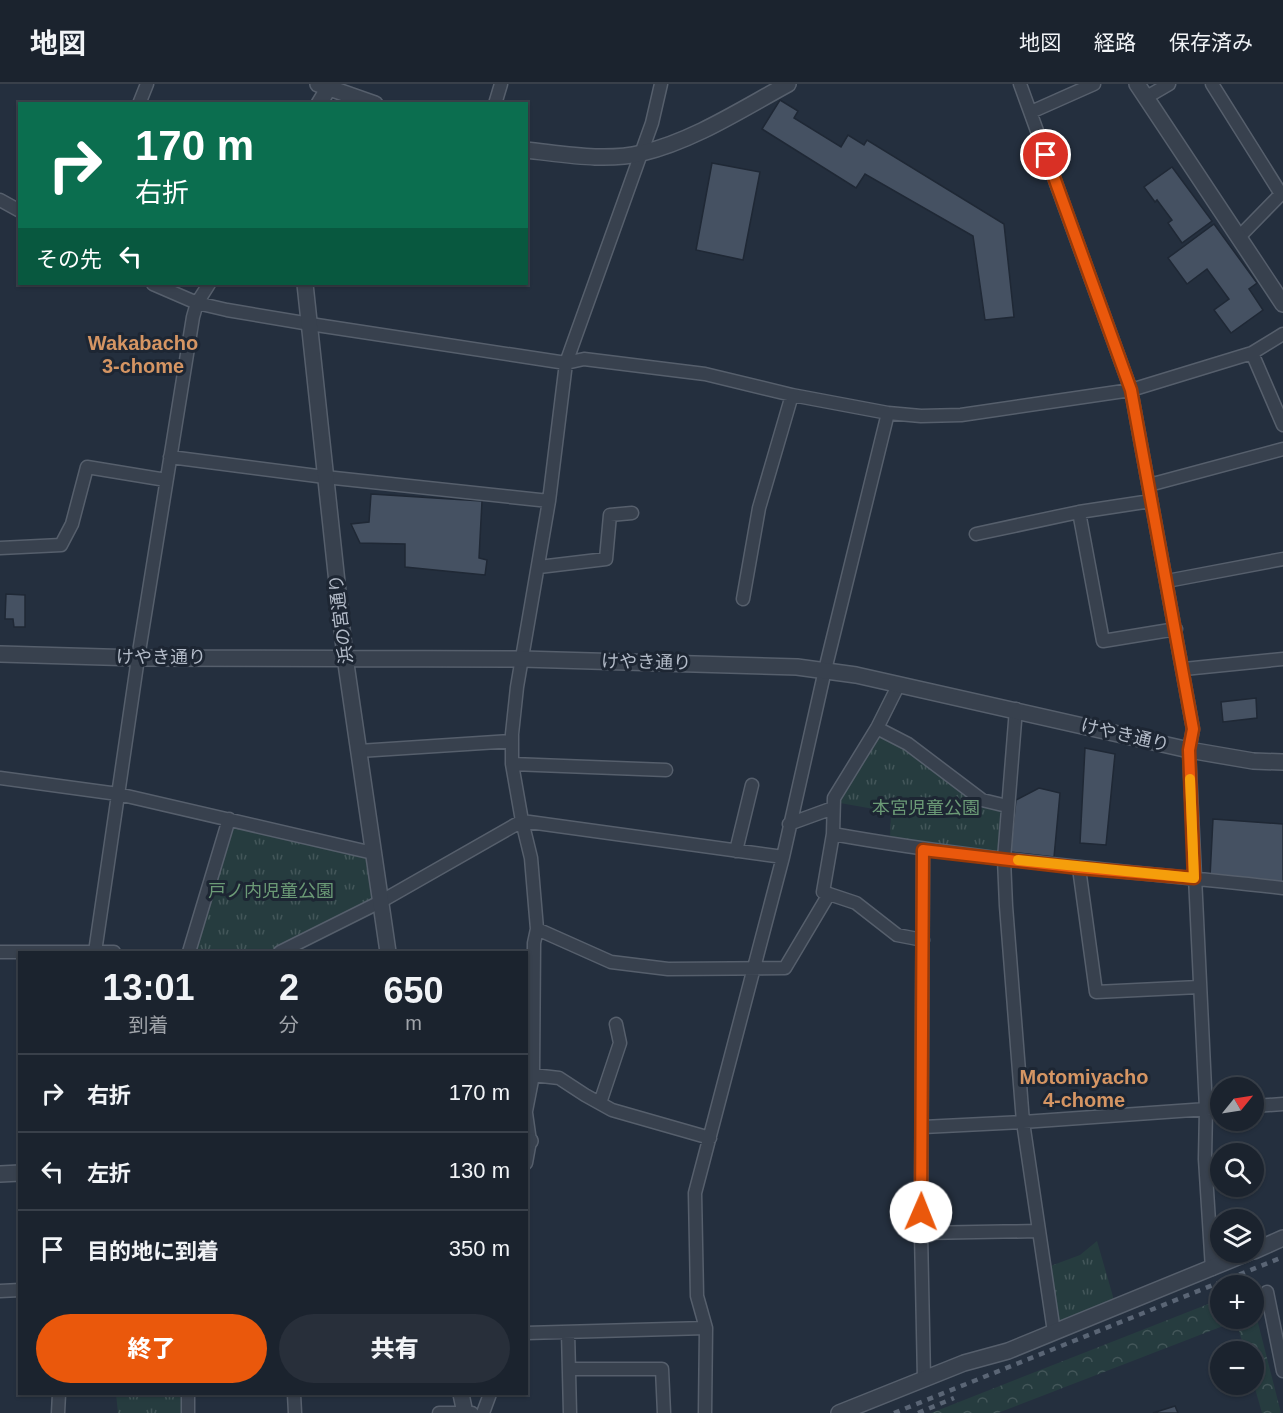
<!DOCTYPE html>
<html lang="ja">
<meta charset="utf-8">
<style>
body{margin:0;font-family:Helvetica,"Noto Sans JP",sans-serif;background:#282f3a;color:#f1f3f6;height:100vh;display:flex;flex-direction:column;font-size:22px;white-space:nowrap}
*{box-sizing:border-box;margin:0}
p{font-size:20px;color:#a0a4aa}
.icon{flex:none;width:33px;height:33px;fill:none;stroke:currentColor;stroke-width:2;stroke-linecap:round;stroke-linejoin:round}
.map{position:relative;flex:1;overflow:hidden}
.drawer{position:absolute;left:18px;top:867px;width:510px;height:444px;display:flex;flex-direction:column;background:#1b232e;border-radius:0px;box-shadow:0 2px 4px #0004,0 0 0 2px #39404a}
.drawer>*{flex:none}
.banner{position:absolute;left:18px;top:18px;width:510px;height:183px;border-radius:0px;box-shadow:0 2px 4px #0004,0 0 0 2px #39404a;background:#0b6e4f;color:#fff;overflow:hidden}
.needle{width:39px;rotate:60deg}
.controls{position:absolute;left:1210px;top:993px;display:grid;gap:12px}
.controls a{display:grid;place-items:center;width:54px;height:54px;border-radius:50%;background:#1b232e;box-shadow:0 2px 4px #0004,0 0 0 2px #39404a;font-size:30px}
.pin{position:absolute;display:grid;place-items:center;width:51px;height:51px;color:#fff;margin:-26px;border:3px solid #fff;border-radius:50%;box-shadow:0 2px 6px #0007}
.me{position:absolute;width:66px;margin:-33px;rotate:1deg;stroke-linejoin:round;filter:drop-shadow(0 0 4px #0008)}
.turn{display:flex;align-items:center;gap:21px;height:126px;padding:0 18px;font-size:27px}
.turn .icon{width:78px;height:78px;stroke-width:2.5}
.turn b{display:block;font-size:42px;line-height:51px}
.then{display:flex;align-items:center;height:57px;padding:0 18px;background:#0003;gap:12px;font-size:22px}
.eta{display:flex;justify-content:space-evenly;align-items:center;height:102px;text-align:center}
.eta b{font-size:36px;font-weight:800;line-height:42px}
.action{display:flex;gap:12px;margin-top:auto;padding:12px 18px}
.action a{flex:1;height:69px;border-radius:36px;background:#ea580c;color:#fff;font-size:24px;font-weight:800;line-height:69px;text-align:center}
.action a+a{background:#282f3a;color:#f1f3f6}
ul{padding:0;list-style:none}
li{display:flex;align-items:center;gap:18px;height:78px;padding:0 18px;border-top:2px solid #39404a}
li div{flex:1}
li b{display:block;font-size:22px}
li em{font-style:normal}
header{display:flex;align-items:center;gap:36px;box-sizing:border-box;height:84px;padding:0 30px;background:#1b232e;border-bottom:2px solid #39404a}
header strong{font-size:28px}
nav{display:flex;gap:33px;margin-inline-start:auto;font-size:21px}
.map>svg:first-child{display:block}
.forest{fill:url(#forest-crowns)}
.park{fill:url(#park-tufts)}
.building{fill:#455162;stroke:#1f2835;stroke-width:1.5}
.lines{fill:none;stroke-linecap:round;stroke-linejoin:round}
.minor-casing{stroke:#565f6c;stroke-width:15}
.tertiary-casing{stroke:#565f6c;stroke-width:18}
.minor{stroke:#38414e;stroke-width:12}
.tertiary{stroke:#38414e;stroke-width:15}
.rail{stroke:#5a6575;stroke-width:4.5;stroke-dasharray:6 6;stroke-linecap:butt}
.route-casing{stroke:#983908;stroke-width:15}
.route{stroke:#ea580c;stroke-width:10}
.slow{stroke:#f59e0b;stroke-width:10}
.labels{text-anchor:middle;dominant-baseline:central;stroke-width:6;stroke-linejoin:round;paint-order:stroke}
.street-label{font-size:18px;fill:#b4bcc9;stroke:#1d2633}
.park-label{font-size:18px;fill:#6b9a76;stroke:#1d2633}
.neighbourhood-label{font-size:20px;font-weight:bold;fill:#d59563;stroke:#1d2633}
</style>
<header>
<strong>地図</strong>
<nav><a>地図</a><a>経路</a><a>保存済み</a></nav>
</header>
<div class="map">
<svg width="1283" height="1329" viewBox="0 0 1283 1329">
<defs>
<pattern id="forest-crowns" width="20" height="18" patternUnits="userSpaceOnUse" patternTransform="scale(1.5)"><rect width="20" height="18" fill="#263c3f"/><path d="M2 6a3 3 0 1 1 6 0M12 15a3 3 0 1 1 6 0" fill="none" stroke="#435659"/></pattern>
<pattern id="park-tufts" width="24" height="20" patternUnits="userSpaceOnUse" patternTransform="scale(1.5)"><rect width="24" height="20" fill="#263c3f"/><path d="M3 7l-1-3M5 7V3M7 7l1-3M15 17l-1-3M17 17v-4M19 17l1-3" fill="none" stroke="#435659"/></pattern>
</defs>
<rect width="100%" height="100%" fill="#242f3e"/>
<path class="forest" d="M1221,1215V1234H1254V1223L1281,1329H1262L1254,1301V1268L1245,1267L1236,1237L998,1329H931Z"/>
<path class="park" d="M876,649L909,666L982,720L1001,727L998,768L890,756L891,728L840,719L842,705Z
M229,735L368,773L380,818L280,868H195Z
M1097,1157L1116,1223L1054,1248L1045,1184L1080,1171Z
M116,1310H182L181,1329H118Z"/>
<path class="building" d="M780,16L798,27L794,34L841,63L848,51L864,61L867,56L1004,140L1014,233L985,236L973,152L865,90L856,104L762,45Z
M712,79L760,88L743,176L696,166Z
M1172,83L1212,137L1182,159L1168,139L1172,136L1157,116L1155,118L1144,103Z
M1214,140L1257,199L1249,205L1263,226L1231,249L1214,226L1229,215L1207,185L1187,200L1168,174Z
M371,410L482,417L479,474L487,476L485,491L405,483V460L360,459L351,440L369,438Z
M6,510L25,511V543H14L13,535H5Z
M1256,614L1257,634L1223,638L1221,618Z
M1085,664L1115,670L1106,761L1080,759Z
M1039,704L1060,709L1054,773L1010,768L1016,716Z
M1213,735L1283,740V798L1210,793Z
M1175,1322L1178,1329H1153Z"/>
<g class="lines">
<defs>
<path id="minor" d="M1020,0L1131,306L1193,645L1189,666L1206,1025L1205,1075L1212,1185
M1212,0L1281,110
M1145,14L1169,0
M139,20L147,0
M495,20L501,0
M1031,28L1094,0
M0,116L20,127
M1238,154L1283,108
M153,200L197,219L227,226L310,240L566,279L584,275L705,290L792,311L888,329L921,332L961,331L1131,306L1252,269L1283,250
M1252,269L1283,341
M170,373L325,393L549,417
M1149,401L1283,365
M1079,428L1103,557L1176,545
M976,450L1079,428L1151,417
M0,464L61,461L72,440L87,383L166,396
M539,483L606,475L610,431L632,429
M1167,497L1283,475
M743,515L759,424L792,311
M1184,585L1283,575
M899,600L877,644L834,714L833,750C982,777 1133,787 1283,804
M1016,625L1004,775L1006,822L1023,1038L1054,1248
M877,644L908,660L982,716L1007,722
M359,667L512,657
M512,680L666,686
M0,694L118,710L373,769
M789,740L833,724
M833,750L823,808L856,819L897,851L923,856
M923,766L921,1149L924,1295
M736,767L752,701
M1079,784L1096,908L1199,903
M537,845L611,878L668,885L785,884L829,810
M0,868H114
M95,868L138,574L193,233L197,219L209,200
M189,868L229,735
M280,868L380,818L522,737L783,773
M533,991L559,994L585,1011L612,1026L710,1054
M600,1019L620,959L616,940
M1254,1022L1283,1020
M526,1027L533,991L534,859L537,845L531,774L522,737L512,680V650L517,603L549,417L566,279L652,39L661,0
M526,1029L530,1057L526,1079
M923,1043L1023,1038L1221,1024
M921,1149L1039,1147
M0,1207L20,1206
M1267,1208L1283,1287
M568,1248L570,1329
M526,1249L706,1244
M569,1285H662L664,1329
M294,1310L295,1329
M58,1329L59,1310
M188,1329V1310
M439,1329H472
M483,1329L490,1310
M705,1329L706,1244L697,1212L695,1109L783,773L825,586L888,329"/>
<path id="tertiary" d="M318,0L375,20
M1137,0L1283,220
M319,20L331,0
M526,66C564,70 605,78 642,69C693,57 742,25 788,0
M305,200L345,573L388,868
M0,570L138,574L522,575L797,583L856,591L1189,666L1253,677L1283,678
M526,1058L530,1057
M0,1090L20,1089
M1254,1167L1283,1154
M461,1310L465,1329
M839,1329L964,1279L1008,1267L1250,1168"/>
</defs>
<use href="#minor" class="minor-casing"/>
<use href="#tertiary" class="tertiary-casing"/>
<use href="#minor" class="minor"/>
<use href="#tertiary" class="tertiary"/>
<path class="rail" d="M894,1329L1283,1173
M918,1329L954,1314"/>
</g>
<g class="lines">
<defs>
<path id="route" d="M921,1128L923,766L1079,784L1194,794L1189,666L1193,645L1131,306L1046,71"/>
</defs>
<use href="#route" class="route-casing"/>
<use href="#route" class="route"/>
<path class="slow" d="M1018,776L1194,794L1190,695"/>
</g>
<g class="labels">
<g class="street-label">
<text transform="translate(341 535) rotate(-97)">浜の宮通り</text>
<text x="161" y="573">けやき通り</text>
<text transform="translate(646 578) rotate(1)">けやき通り</text>
<text transform="translate(1125 651) rotate(13)">けやき通り</text>
</g>
<g class="park-label">
<text x="926" y="724">本宮児童公園</text>
<text x="271" y="807">戸ノ内児童公園</text>
</g>
<g class="neighbourhood-label">
<text x="143" y="259">Wakabacho<tspan x="143" dy="23">3-chome</tspan></text>
<text x="1084" y="993">Motomiyacho<tspan x="1084" dy="23">4-chome</tspan></text>
</g>
</g>
</svg>
<div class="controls">
<a><svg class="needle" viewBox="-14 -14 28 28"><path d="M0-13l5 13h-10z" fill="#e53935"/><path d="M0 13l5-13h-10z" fill="#a0a4aa"/></svg></a>
<a><svg class="icon" aria-label="search" viewBox="0 0 24 24"><circle cx="10" cy="10" r="6"/><path d="M15 15l6 6"/></svg></a>
<a><svg class="icon" aria-label="layers" viewBox="0 0 24 24"><path d="M12 4l9 5-9 5-9-5zM3 14l9 5 9-5"/></svg></a>
<a>+</a>
<a>−</a>
</div>
<div class="pin" style="left:1046px;top:71px;background:#d93025"><svg class="icon" aria-label="arrive" viewBox="0 0 24 24"><path d="M6 21V4h12l-3 4 3 4H6"/></svg></div>
<svg class="me" style="left:921px;top:1128px" viewBox="-20 -20 40 40"><circle r="19" fill="#fff"/><path d="M0-13L10 11 0 6-10 11z" fill="#ea580c"/></svg>
<div class="banner">
<div class="turn"><svg class="icon" aria-label="right" viewBox="0 0 24 24"><path d="M7 20v-9h11M14 6l5 5-5 5"/></svg><div><b>170 m</b>右折</div></div>
<div class="then">その先<svg class="icon" aria-label="left" viewBox="0 0 24 24"><path d="M17 20v-9H6M10 6l-5 5 5 5"/></svg></div>
</div>
<section class="drawer">
<div class="eta">
<div><b>13:01</b><p>到着</p></div>
<div><b>2</b><p>分</p></div>
<div><b>650</b><p>m</p></div>
</div>
<ul>
<li><svg class="icon" aria-label="right" viewBox="0 0 24 24"><path d="M7 20v-9h11M14 6l5 5-5 5"/></svg><div><b>右折</b></div><em>170 m</em></li>
<li><svg class="icon" aria-label="left" viewBox="0 0 24 24"><path d="M17 20v-9H6M10 6l-5 5 5 5"/></svg><div><b>左折</b></div><em>130 m</em></li>
<li><svg class="icon" aria-label="arrive" viewBox="0 0 24 24"><path d="M6 21V4h12l-3 4 3 4H6"/></svg><div><b>目的地に到着</b></div><em>350 m</em></li>
</ul>
<div class="action"><a>終了</a><a>共有</a></div>
</section>
</div>
